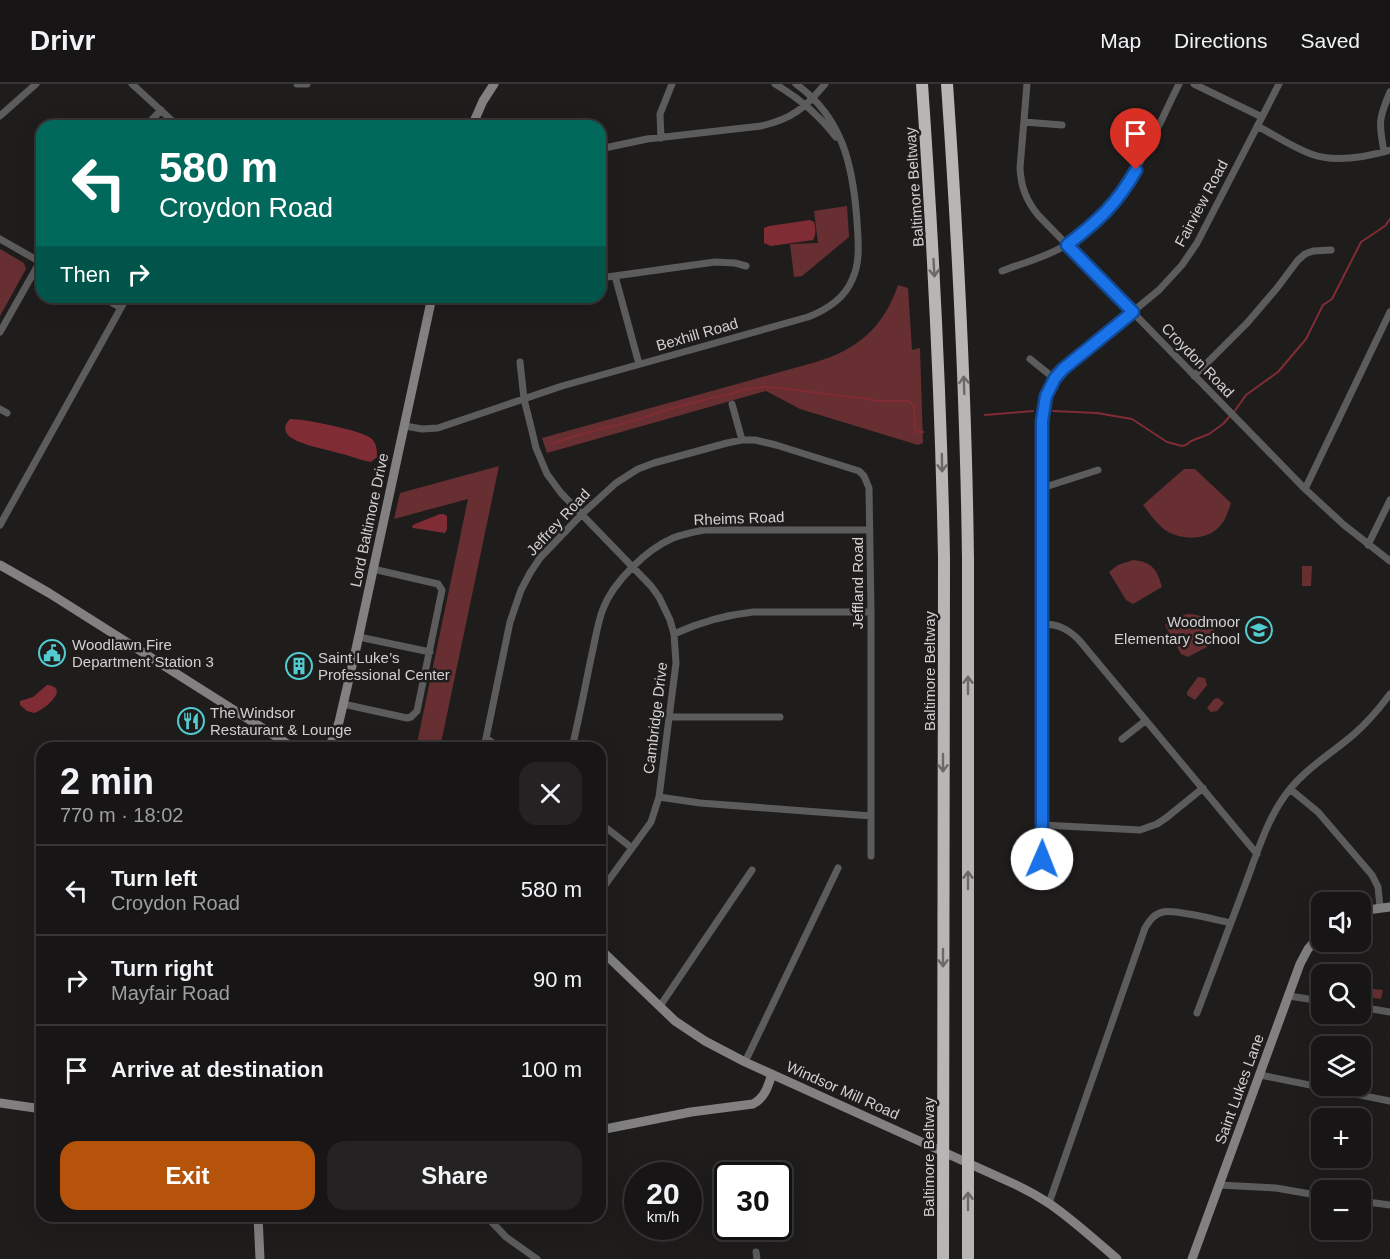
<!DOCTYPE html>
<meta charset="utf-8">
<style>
body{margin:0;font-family:Arial,sans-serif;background:#242222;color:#f1f3f6;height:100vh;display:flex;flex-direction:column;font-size:22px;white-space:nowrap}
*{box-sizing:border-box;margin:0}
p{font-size:20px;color:#9e9fa0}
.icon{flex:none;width:33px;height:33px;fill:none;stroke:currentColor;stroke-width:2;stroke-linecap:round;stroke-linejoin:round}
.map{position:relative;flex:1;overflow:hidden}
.details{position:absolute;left:36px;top:658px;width:570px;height:480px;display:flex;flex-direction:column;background:#171515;border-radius:18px;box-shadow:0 6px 24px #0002,0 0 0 2px #363434}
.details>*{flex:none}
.guide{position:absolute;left:36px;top:36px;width:570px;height:183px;border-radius:18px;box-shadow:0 6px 24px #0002,0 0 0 2px #363434;background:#00695c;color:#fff;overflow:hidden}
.fabs{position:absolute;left:1311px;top:808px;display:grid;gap:12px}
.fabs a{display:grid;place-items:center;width:60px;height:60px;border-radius:12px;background:#171515;box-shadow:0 6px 24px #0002,0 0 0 2px #363434;font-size:30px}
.speed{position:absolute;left:624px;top:1078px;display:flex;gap:12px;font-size:30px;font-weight:700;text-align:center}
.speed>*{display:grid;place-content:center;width:78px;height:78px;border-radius:50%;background:#171515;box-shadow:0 6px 24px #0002,0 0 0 2px #363434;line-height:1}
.speed small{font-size:15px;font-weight:400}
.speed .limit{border:3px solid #111;border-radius:9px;background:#fff;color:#111}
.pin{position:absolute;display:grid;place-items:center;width:51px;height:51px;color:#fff;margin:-62px -26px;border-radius:50% 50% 50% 0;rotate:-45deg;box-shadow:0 0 6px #0007}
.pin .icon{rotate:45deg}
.me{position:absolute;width:66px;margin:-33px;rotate:1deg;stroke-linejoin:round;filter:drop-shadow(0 0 4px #0008)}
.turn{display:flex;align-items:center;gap:21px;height:126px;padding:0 24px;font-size:27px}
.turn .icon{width:78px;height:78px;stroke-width:2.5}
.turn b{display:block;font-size:42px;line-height:51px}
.then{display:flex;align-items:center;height:57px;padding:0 24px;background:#0003;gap:12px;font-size:22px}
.round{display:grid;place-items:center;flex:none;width:63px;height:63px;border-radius:18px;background:#242222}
.headline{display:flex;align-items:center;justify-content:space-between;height:102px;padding:0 24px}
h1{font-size:36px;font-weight:700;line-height:45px}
.button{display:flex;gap:12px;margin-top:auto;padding:12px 24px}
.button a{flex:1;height:69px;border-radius:18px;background:#b45309;color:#fff;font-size:24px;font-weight:700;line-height:69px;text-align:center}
.button a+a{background:#242222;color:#f1f3f6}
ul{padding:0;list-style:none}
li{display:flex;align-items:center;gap:18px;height:90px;padding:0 24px;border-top:2px solid #363434}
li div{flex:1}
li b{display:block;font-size:22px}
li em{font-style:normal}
header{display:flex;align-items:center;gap:36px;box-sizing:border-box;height:84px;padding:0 30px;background:#171515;border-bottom:2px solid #363434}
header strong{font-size:28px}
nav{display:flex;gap:33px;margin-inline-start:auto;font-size:21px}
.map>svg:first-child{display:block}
.green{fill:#672f32}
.water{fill:#802c34}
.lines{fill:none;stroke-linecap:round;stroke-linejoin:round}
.stream{stroke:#802c34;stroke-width:2}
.street{stroke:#5d5c5c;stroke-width:7}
.secondary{stroke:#828080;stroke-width:9}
.highway{stroke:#b8b5b5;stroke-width:12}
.oneway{stroke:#6c6868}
.route-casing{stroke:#114b97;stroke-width:15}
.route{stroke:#1a73e8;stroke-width:10}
.labels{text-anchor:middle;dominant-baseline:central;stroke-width:5;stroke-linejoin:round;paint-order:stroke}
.street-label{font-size:15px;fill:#d2d0d0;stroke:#1f1c1c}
.poi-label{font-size:15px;fill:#d2d0d0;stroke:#1f1c1c;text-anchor:start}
</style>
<header>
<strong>Drivr</strong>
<nav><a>Map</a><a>Directions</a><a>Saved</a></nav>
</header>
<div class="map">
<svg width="1390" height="1175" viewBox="0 0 1390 1175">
<rect width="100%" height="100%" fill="#1f1c1c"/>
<path class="green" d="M847,122L849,153L802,192L794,193L790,160L818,159L814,127Z
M0,165L24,179L26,185L0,232Z
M898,201L908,204L912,266L920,264L923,359L918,361L800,325L766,307L547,369L542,354L816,278C857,266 884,243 898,201Z
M499,382L440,664H416L468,415L394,435L400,409Z
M1184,385H1195L1231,419C1228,428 1225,438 1218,444C1205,457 1180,456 1165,446C1156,439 1150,430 1143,421Z
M1133,476C1153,478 1157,486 1162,503L1133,520L1126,516L1109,488L1118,481Z
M1302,482H1312L1311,502H1302Z
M1189,530C1208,531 1213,540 1218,557L1188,573L1181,570L1165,541C1173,536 1179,531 1189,530Z
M1198,593L1205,594L1207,601L1195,616L1187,611V608Z
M1218,614L1224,619L1217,627L1211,628L1207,624L1214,615Z
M1366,904L1383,906L1381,915L1365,913Z"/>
<path class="water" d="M810,136L814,138C816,143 816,151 813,156L771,162L764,159V144L769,142Z
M290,335C304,335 362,346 372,355C377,361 377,366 377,373L371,378L366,377C357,375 348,371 338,369C327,365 291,360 286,348C284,343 286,339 290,335Z
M440,430H444L447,432V445L445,449L413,444L412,442L415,440Z
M47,601C71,603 45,626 34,629L27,627L20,621V617L33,613Z"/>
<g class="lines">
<path class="stream" d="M1053,327L1097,329L1132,335L1167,358L1182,362L1186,361L1191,357L1209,350L1223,340L1230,332
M1234,328L1246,311L1278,288L1306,255L1323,221L1332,215L1361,158L1385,142L1390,135
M985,331L1033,327
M551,360L578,351L640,335L666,326L712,314L731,310L742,306L762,303L779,304L849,313L862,314L878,317H909L914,322L915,346L917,348H923"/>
<path class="street" d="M132,0L178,42
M297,0H307
M775,0C799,14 819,31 836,53
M1027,0L1020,84C1021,103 1026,116 1038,131L1305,405L1344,441L1390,477
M1194,0L1262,33
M0,32L36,0
M1024,38L1062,41
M146,42L161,26
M1257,42C1275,51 1292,63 1311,70C1335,79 1366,73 1390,66
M661,54L660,30L672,0
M600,65L647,55L761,42C792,35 805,24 825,0
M1384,68C1379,39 1378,36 1390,8
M0,155L42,179
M1002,187C1023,179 1047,173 1066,161C1126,124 1149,60 1179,0
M615,192L639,280
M600,194L715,178L735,179L746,182
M102,213L121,224
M0,248L42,174
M1030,275L1055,295
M520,278L524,315L531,343L536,364L547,390L561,409L651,502L659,513L670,536L674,550L676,579L659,713L651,738L600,808
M1194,292L1247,239L1277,204L1298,176L1305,170L1313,167L1331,166
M732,320L742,356
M0,325L7,329
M405,342L422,345L438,344L562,302L808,233C826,226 844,215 852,196C861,177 858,157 857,137C853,82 843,34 796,0
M1042,404L1098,386
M1305,405L1390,228
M0,441L127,213
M1368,461L1390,416
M1043,540C1058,540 1068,545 1079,556L1257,770
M674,550C700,538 725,531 753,528H871
M359,553L430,568
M343,620L407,634L411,633L417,627L442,506L438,500L373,485
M669,633H780
M486,654L500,664
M1122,655L1145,637
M484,664L510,538L521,506L530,489L540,474L582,430L616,399L638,385L654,379L727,359L742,356H755L776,361L859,387L864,392L869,404L871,528V772
M572,664C579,634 585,604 591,574C595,558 597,540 603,525C613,498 647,465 673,454C683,450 694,448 704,446H870
M1290,705L1318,728L1372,791L1378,803L1380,823
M659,713L700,719L871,732
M600,739L632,764
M1042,741L1140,746L1157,740L1166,734L1203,704
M1042,775V337L1046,312L1050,302L1063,285L1159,206L1182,181L1197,159L1279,0
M1289,912L1322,917
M660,922L752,786
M1360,923L1390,928
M1197,929C1213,887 1228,846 1244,804C1257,770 1267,733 1290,705C1308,683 1332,669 1353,651C1367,639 1379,625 1390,610
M745,978L838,784
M1260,991L1390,1017
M1219,1101L1276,1104L1322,1112
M1360,1117L1390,1121
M1049,1119L1145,844C1150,836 1154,830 1163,828C1175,825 1216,836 1231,839
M486,1132L506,1153L537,1175
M756,1168L757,1175"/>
<path class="secondary" d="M472,42L483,17L494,0
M0,481L49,509L294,664
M329,664L339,638L356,565L432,213
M1360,827L1390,823
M600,865L675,937L705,957L745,978L1012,1099C1025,1105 1038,1112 1050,1120C1073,1136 1095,1156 1117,1175
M0,1019L42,1025
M600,1046L691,1028L753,1020C765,1014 768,1002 772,990
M258,1132L260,1175
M1192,1175L1300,880L1308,865L1322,849"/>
<path class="highway" d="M922,0C933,158 941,316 944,474L943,1175
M947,0C958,158 966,316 968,475V1175"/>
</g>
<defs><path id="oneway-shaft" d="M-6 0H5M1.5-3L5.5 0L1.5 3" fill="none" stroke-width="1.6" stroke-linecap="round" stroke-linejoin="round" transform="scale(1.5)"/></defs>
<g class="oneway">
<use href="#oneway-shaft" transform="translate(934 184) rotate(87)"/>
<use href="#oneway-shaft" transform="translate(964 301) rotate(-92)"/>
<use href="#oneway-shaft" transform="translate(942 379) rotate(89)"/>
<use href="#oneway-shaft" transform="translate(968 601) rotate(-90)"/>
<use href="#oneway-shaft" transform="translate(943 679) rotate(90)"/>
<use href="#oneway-shaft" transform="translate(968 796) rotate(-90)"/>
<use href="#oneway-shaft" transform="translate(943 874) rotate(90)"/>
<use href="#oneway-shaft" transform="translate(968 1117) rotate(-90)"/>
</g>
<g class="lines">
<defs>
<path id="route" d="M1042,775V337L1046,312L1055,294L1063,285L1133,228L1067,161C1098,137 1117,120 1136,86"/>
</defs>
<use href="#route" class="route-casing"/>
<use href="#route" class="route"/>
</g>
<defs>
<symbol id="school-ring" viewBox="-11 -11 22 22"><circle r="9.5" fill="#1f1c1c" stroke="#52ccd0" stroke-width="1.5"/><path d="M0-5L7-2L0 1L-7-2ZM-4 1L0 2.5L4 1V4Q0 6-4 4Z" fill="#52ccd0"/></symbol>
<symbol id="civic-ring" viewBox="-11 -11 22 22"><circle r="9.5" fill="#1f1c1c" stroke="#52ccd0" stroke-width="1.5"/><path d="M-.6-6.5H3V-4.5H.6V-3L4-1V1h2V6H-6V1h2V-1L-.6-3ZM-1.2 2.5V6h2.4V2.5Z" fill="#52ccd0"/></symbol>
<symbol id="building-ring" viewBox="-11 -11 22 22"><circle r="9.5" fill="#1f1c1c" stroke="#52ccd0" stroke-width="1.5"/><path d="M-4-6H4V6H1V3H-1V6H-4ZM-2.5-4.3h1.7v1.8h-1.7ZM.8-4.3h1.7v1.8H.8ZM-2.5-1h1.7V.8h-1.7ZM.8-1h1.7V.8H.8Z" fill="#52ccd0"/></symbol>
<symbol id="restaurant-ring" viewBox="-11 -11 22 22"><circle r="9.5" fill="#1f1c1c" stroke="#52ccd0" stroke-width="1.5"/><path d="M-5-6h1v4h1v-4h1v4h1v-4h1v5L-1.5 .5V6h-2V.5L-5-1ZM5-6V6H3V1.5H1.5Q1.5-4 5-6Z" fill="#52ccd0"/></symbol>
</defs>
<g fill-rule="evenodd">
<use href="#school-ring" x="1244" y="531" width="30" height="30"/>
<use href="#civic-ring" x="37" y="554" width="30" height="30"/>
<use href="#building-ring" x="284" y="567" width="30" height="30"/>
<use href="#restaurant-ring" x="176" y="622" width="30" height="30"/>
</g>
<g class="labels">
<g class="street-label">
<text transform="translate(914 103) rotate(-94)">Baltimore Beltway</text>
<text transform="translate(1201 119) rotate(-62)">Fairview Road</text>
<text transform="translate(697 250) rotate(-16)">Bexhill Road</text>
<text transform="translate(1198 276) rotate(46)">Croydon Road</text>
<text transform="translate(739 434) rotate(-2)">Rheims Road</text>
<text transform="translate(369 436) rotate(-78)">Lord Baltimore Drive</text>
<text transform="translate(558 438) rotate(-47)">Jeffrey Road</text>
<text transform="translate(857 499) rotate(-90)">Jeffland Road</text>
<text transform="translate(929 587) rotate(-90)">Baltimore Beltway</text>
<text transform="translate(655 634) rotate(-83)">Cambridge Drive</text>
<text transform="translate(1239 1005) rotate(-70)">Saint Lukes Lane</text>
<text transform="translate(843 1006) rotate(24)">Windsor Mill Road</text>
<text transform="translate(928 1073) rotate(-90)">Baltimore Beltway</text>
</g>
<g class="poi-label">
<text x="1240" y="537" text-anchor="end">Woodmoor<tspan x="1240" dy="17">Elementary School</tspan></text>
<text x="72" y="560">Woodlawn Fire<tspan x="72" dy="17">Department Station 3</tspan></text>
<text x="318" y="573">Saint Luke’s<tspan x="318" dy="17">Professional Center</tspan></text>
<text x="210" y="628">The Windsor<tspan x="210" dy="17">Restaurant &amp; Lounge</tspan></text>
</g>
</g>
</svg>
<div class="fabs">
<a><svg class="icon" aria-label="sound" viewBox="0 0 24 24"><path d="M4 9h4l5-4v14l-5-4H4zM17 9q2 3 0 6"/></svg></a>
<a><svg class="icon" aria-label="search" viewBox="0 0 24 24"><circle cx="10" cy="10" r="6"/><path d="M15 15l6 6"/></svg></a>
<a><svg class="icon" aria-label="layers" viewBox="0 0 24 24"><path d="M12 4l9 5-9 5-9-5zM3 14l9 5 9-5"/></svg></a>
<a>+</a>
<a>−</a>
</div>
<div class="speed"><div>20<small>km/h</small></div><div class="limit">30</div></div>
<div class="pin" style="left:1136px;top:86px;background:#d93025"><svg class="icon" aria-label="arrive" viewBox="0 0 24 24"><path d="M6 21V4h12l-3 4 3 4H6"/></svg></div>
<svg class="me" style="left:1042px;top:775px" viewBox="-20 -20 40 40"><circle r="19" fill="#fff"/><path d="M0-13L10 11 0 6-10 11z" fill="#1a73e8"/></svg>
<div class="guide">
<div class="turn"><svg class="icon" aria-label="left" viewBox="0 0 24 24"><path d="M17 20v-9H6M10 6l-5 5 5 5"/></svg><div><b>580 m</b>Croydon Road</div></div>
<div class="then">Then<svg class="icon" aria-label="right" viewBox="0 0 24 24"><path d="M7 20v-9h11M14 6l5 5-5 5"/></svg></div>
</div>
<section class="details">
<div class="headline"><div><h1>2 min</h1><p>770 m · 18:02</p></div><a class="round"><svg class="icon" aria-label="close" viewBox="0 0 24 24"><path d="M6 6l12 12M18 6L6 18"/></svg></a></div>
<ul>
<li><svg class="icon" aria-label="left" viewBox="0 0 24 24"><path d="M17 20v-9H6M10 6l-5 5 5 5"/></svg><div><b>Turn left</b><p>Croydon Road</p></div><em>580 m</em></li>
<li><svg class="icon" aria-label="right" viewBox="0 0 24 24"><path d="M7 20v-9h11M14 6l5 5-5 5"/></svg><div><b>Turn right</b><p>Mayfair Road</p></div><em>90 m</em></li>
<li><svg class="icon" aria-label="arrive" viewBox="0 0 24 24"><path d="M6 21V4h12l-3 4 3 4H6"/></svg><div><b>Arrive at destination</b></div><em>100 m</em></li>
</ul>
<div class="button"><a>Exit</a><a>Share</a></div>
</section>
</div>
